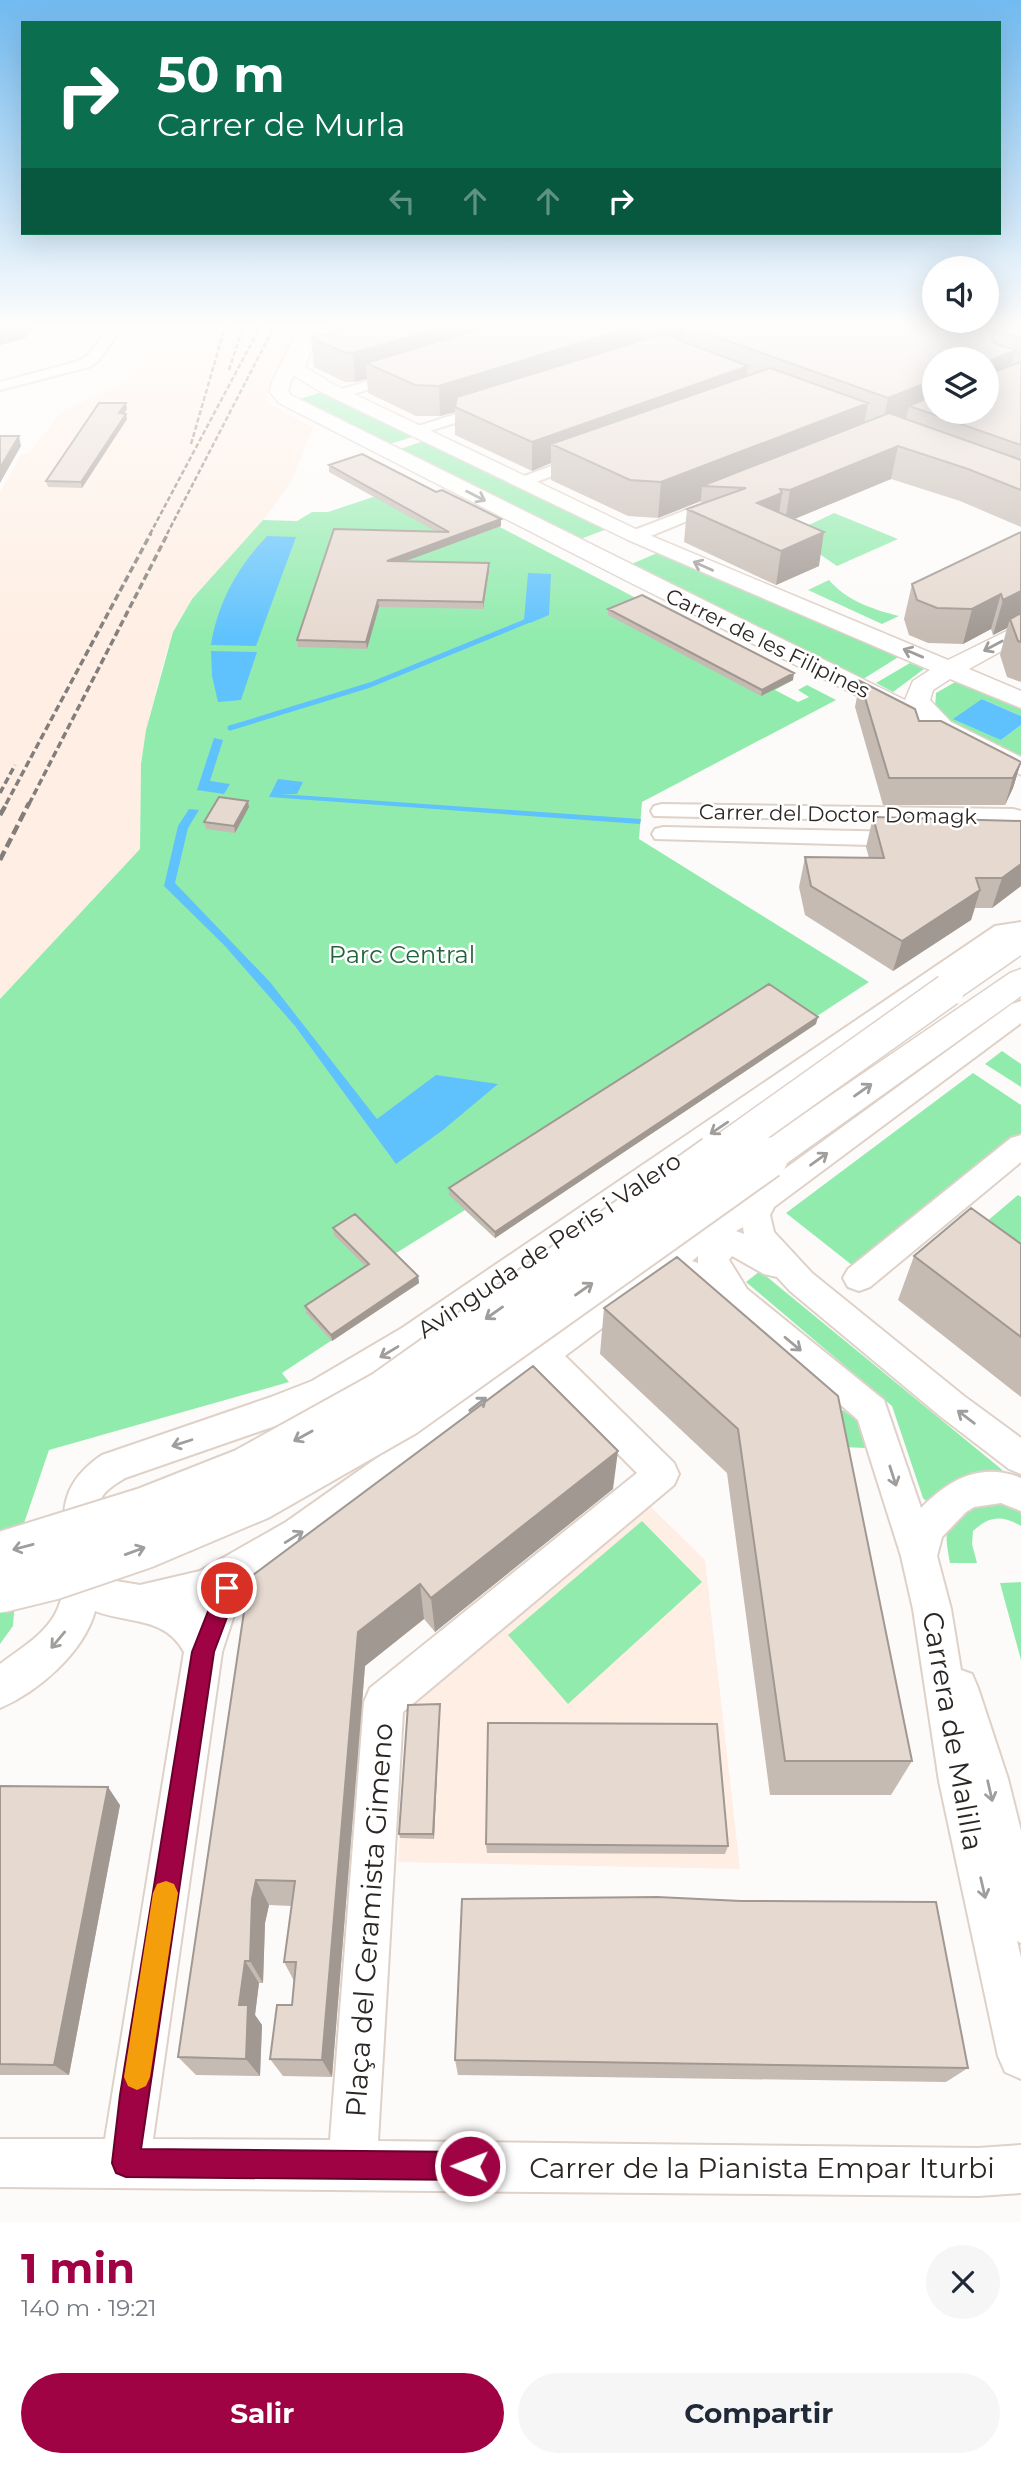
<!DOCTYPE html>
<html lang="es">
<meta charset="utf-8">
<style>
body{margin:0;font-family:Montserrat,sans-serif;background:#f6f6f7;color:#1f2937;height:100vh;display:flex;flex-direction:column;font-size:26px;white-space:nowrap}
*{box-sizing:border-box;margin:0}
p{font-size:23px;color:#747a83}
.icon{flex:none;width:38px;height:38px;fill:none;stroke:currentColor;stroke-width:2;stroke-linecap:round;stroke-linejoin:round}
.map{position:relative;height:2222px;overflow:hidden}
.panel{display:flex;flex-direction:column;background:#fff;flex:1}
.panel>*{flex:none}
.hud{position:absolute;left:21px;top:21px;width:980px;height:214px;border-radius:0px;box-shadow:0 7px 28px #0002;background:#0b6e4f;color:#fff;overflow:hidden}
.buttons{position:absolute;left:922px;top:256px;display:grid;gap:14px}
.buttons a{display:grid;place-items:center;width:77px;height:77px;border-radius:50%;background:#fff;box-shadow:0 7px 28px #0002;font-size:35px}
.pin{position:absolute;display:grid;place-items:center;width:60px;height:60px;color:#fff;margin:-30px;border:4px solid #fff;border-radius:50%;box-shadow:0 2px 7px #0007}
.me{position:absolute;width:77px;margin:-38px;rotate:271deg;stroke-linejoin:round;filter:drop-shadow(0 0 5px #0008)}
.turn{display:flex;align-items:center;gap:24px;height:147px;padding:0 21px;font-size:32px}
.turn .icon{width:91px;height:91px;stroke-width:2.5}
.turn b{display:block;font-size:49px;line-height:60px}
.lanes{display:flex;align-items:center;height:66px;padding:0 21px;background:#0003;justify-content:center;gap:35px;direction:ltr}
.lanes .off{opacity:.35}
.round{display:grid;place-items:center;flex:none;width:74px;height:74px;border-radius:37px;background:#f6f6f7}
.head{display:flex;align-items:center;justify-content:space-between;height:119px;padding:0 21px}
h1{font-size:42px;font-weight:700;line-height:52px;color:#a00344}
.action{display:flex;gap:14px;margin-top:auto;padding:14px 21px}
.action a{flex:1;height:80px;border-radius:42px;background:#a00344;color:#fff;font-size:28px;font-weight:700;line-height:80px;text-align:center}
.action a+a{background:#f6f6f7;color:#1f2937}
.map>svg:first-child{display:block}
.built{fill:#ffeee3}
.green{fill:#91ebad}
.water{fill:#5fc2fc}
.lines{fill:none;stroke-linecap:round;stroke-linejoin:round}
.stream{stroke:#5fc2fc;stroke-width:5}
.minor-casing{stroke:#ded1c8;stroke-width:4}
.major-casing{stroke:#ded1c8;stroke-width:3}
.minor{fill:#fff;fill-rule:evenodd}
.major{fill:#fff;fill-rule:evenodd}
.rail-far2{stroke:#827e7b;stroke-width:2.5;stroke-dasharray:5 2.5;stroke-linecap:butt}
.rail-far1{stroke:#827e7b;stroke-width:3.5;stroke-dasharray:7 3.5;stroke-linecap:butt}
.rail{stroke:#827e7b;stroke-width:4.5;stroke-dasharray:10 4.5;stroke-linecap:butt}
.major-bridge-far1-casing{stroke:#ded1c8;stroke-width:35;stroke-linecap:butt}
.major-bridge-casing{stroke:#ded1c8;stroke-width:45;stroke-linecap:butt}
.major-bridge-far1{stroke:#fff;stroke-width:32}
.major-bridge{stroke:#fff;stroke-width:41}
.wall{fill:#c6bbb3;fill-rule:evenodd}
.shaded-wall{fill:#a19892}
.building{fill:#e6d9d0;stroke:#a19892;stroke-width:2}
.oneway{stroke:#a09e9c}
.route{fill:#a00344;stroke:#68022c;stroke-width:2}
.slow{fill:#f59e0b}
.labels{text-anchor:middle;dominant-baseline:central;stroke-width:5;stroke-linejoin:round;paint-order:stroke}
.far-street-label{font-size:21px;fill:#2c2724;stroke:#fff}
.park-label{font-size:24px;fill:#23633b;stroke:#fff}
.street-label{font-size:24px;fill:#2c2724;stroke:#fff}
.near-street-label{font-size:28px;fill:#2c2724;stroke:#fff}
</style>
<div class="map">
<svg width="1021" height="2222" viewBox="0 0 1021 2222">
<rect width="100%" height="100%" fill="#fdfbf9"/>
<path class="built" d="M197,327H302L266,399L269,404L313,427L290,484L272,509L228,562L192,599L167,650L146,730L141,764L140,849L0,999V492L22,454L30,453L62,411L117,386L187,338Z
M650,1506L705,1560L740,1869L398,1862L408,1710Z"/>
<path class="green" d="M325,391L415,436L387,445L297,400Z
M424,441L607,529L578,540L397,450Z
M418,482L430,488L429,490L793,680L775,690L798,702L809,697L798,690L807,685L836,700L642,802L639,839L869,982L811,1020L816,1024L495,1238L465,1210L393,1255L419,1283L282,1373L289,1382L49,1450L20,1535L13,1626L0,1644V999L140,849L141,764L146,730L173,632L192,599L263,520L297,521L312,512H328Z
M834,513L898,539L837,566L790,534Z
M657,553L900,656L860,681L627,566Z
M829,580C847,601 872,609 899,616L882,624L808,590Z
M910,663L924,669L893,692L876,683Z
M957,681L1021,708V716L982,699L1001,740L1021,725V756L949,720L935,708L936,693Z
M1002,1051L1021,1064V1087L985,1064Z
M973,1073L1021,1105V1134L857,1269L786,1213Z
M1018,1195L1021,1197V1280L966,1239Z
M760,1271L1000,1468L1004,1472V1477C984,1479 964,1480 946,1488C938,1492 935,1499 926,1501L923,1498L892,1406L746,1282Z
M843,1410L860,1423L865,1448L843,1447L829,1423Z
M989,1499L1021,1507V1526C1002,1515 989,1516 973,1531L972,1544L977,1563H950C941,1517 948,1517 989,1499Z
M642,1521L702,1582L568,1704L508,1635Z
M1021,1582V1660L1000,1583Z"/>
<path class="water" d="M267,536L296,537L256,646L211,645C218,602 237,568 267,536Z
M528,573L551,574L549,615L530,623L524,620Z
M211,651L257,652L241,700L218,702L212,676Z
M982,699L1021,716V725L1001,740L953,719Z
M214,738L223,740L210,781L230,784L224,794L197,790Z
M278,779L303,782L297,794H281L641,819L640,824L269,797Z
M189,809L199,810L188,828L175,883L270,982L377,1119L436,1075L498,1084L443,1130L396,1164L295,1026L224,945L164,886L178,826Z"/>
<g class="lines">
<path class="stream" d="M230,728L370,685L527,621"/>
<defs>
<path id="minor" d="M111,327H123L98,361L89,367L0,390V382L79,361L88,355Z
M405,370L410,371V377L340,398L333,394L335,391Z
M491,403L496,404L498,407L496,410L417,435L410,431L412,428Z
M585,454L593,459L590,462L528,485L522,487L514,482L516,479Z
M720,497L728,502L726,505L641,540H629L627,536L629,532Z
M662,804L1013,809L1021,811V821L1013,823L654,816L651,811L654,806Z
M663,827L906,832L914,834L917,839L914,844L906,846L655,839L652,834L655,829Z
M1021,922V938L1010,939L424,1348L336,1401L278,1425L125,1478C116,1484 104,1490 100,1501C95,1517 102,1553 103,1570L116,1581L140,1585L200,1571L286,1522L425,1424L690,1228L754,1191L1012,1004L1021,1001V1023L774,1207L770,1215L774,1232L812,1273L964,1396L1021,1438V1474L1009,1469L940,1416L790,1291L777,1277L764,1274L732,1256L729,1260L747,1289L884,1400L921,1508C950,1479 981,1462 1021,1478V1511L1001,1503L974,1507L966,1512L942,1537L937,1556L951,1609L961,1670L972,1674L978,1688L1008,1779L1021,1831V1943L1017,1941L1021,1958V2079L1005,2072L998,2056L939,1781L913,1609L901,1556L858,1420L743,1319L697,1288L687,1285L658,1286L565,1356L674,1463L679,1474L674,1485L403,1712L378,2141L978,2148L1021,2145V2193L978,2196L0,2187V2139H105L184,1652C165,1616 128,1624 95,1611C84,1652 38,1692 0,1708V1664C21,1648 48,1633 58,1608C83,1547 34,1501 102,1455L271,1397L312,1381L402,1328L995,926ZM743,1227L744,1234L736,1231ZM698,1256V1263L692,1261ZM540,1375L637,1473L370,1688L364,1702L330,2140L153,2139L222,1652L236,1609L249,1582L312,1546Z
M1021,1135V1162L870,1287L859,1291L848,1287L843,1278L848,1269L1011,1138Z"/>
<path id="major" d="M300,327H316L310,339L314,343L305,367L333,384L642,532L948,660L1021,624V640L969,669L1021,691V708L950,679L933,690L930,700L951,722L1021,757V775L934,734L631,583L279,403L270,392L272,382ZM293,375L321,392L628,540L930,670L913,681L905,700L291,395L288,391Z
M1021,930V955L959,998L948,1001L937,998L932,990L937,982L1010,933Z
M1021,969V996L780,1168L767,1172L754,1168L749,1158L754,1148L1010,973Z"/>
</defs>
<use href="#minor" class="minor-casing"/>
<use href="#major" class="major-casing"/>
<use href="#minor" class="minor"/>
<use href="#major" class="major"/>
<path class="rail-far2" d="M229,370L243,327
M191,444L225,327
M150,534L260,327
M167,534L274,327"/>
<path class="rail-far1" d="M0,793L15,765
M6,804L151,533
M29,804L168,533"/>
<path class="rail" d="M0,815L7,803
M0,860L29,803"/>
<defs>
<path id="major-bridge-far1" d="M712,1158L948,990"/>
<path id="major-bridge" d="M0,1553L145,1508L244,1469L383,1392L715,1156
M0,1592L53,1579L144,1548L260,1499L405,1416L767,1158"/>
</defs>
<use href="#major-bridge-far1" class="major-bridge-far1-casing"/>
<use href="#major-bridge" class="major-bridge-casing"/>
<use href="#major-bridge-far1" class="major-bridge-far1"/>
<use href="#major-bridge" class="major-bridge"/>
</g>
<path class="wall" d="M350,327H1021V527L960,501L891,479L794,519L819,566L776,585L684,542L687,509L701,504V501L658,518L628,516L551,480V463L532,471L455,435V412L440,416H416L368,393L367,379L355,382H345L314,367L311,338ZM934,359H987L934,411Z
M127,409L124,414L127,419L82,488L48,487L46,481Z
M329,465L436,492L501,519V526L405,561L489,570L483,609L379,607L367,649L298,647L297,640L437,532L329,472Z
M1021,532V682L1007,677L1000,655L1007,628L993,635L991,629L963,644L928,643L909,635L904,619L912,584Z
M608,609L793,680L761,696L608,615Z
M860,681L919,721L1021,762L1013,788L1005,805H883L855,707Z
M249,807L235,833L206,829L204,822Z
M873,817L1021,821V886L992,908H975L971,920L893,971L805,915L799,887L805,857L869,858L866,847Z
M816,1024L495,1238L449,1195V1188Z
M333,1228L418,1276L419,1283L332,1341L306,1313L305,1306L365,1266L334,1235Z
M1021,1244V1397L898,1300L914,1256Z
M677,1257L912,1761L891,1795H770L727,1473L600,1354L604,1308Z
M613,1489L435,1632L424,1619L365,1666L332,2077L283,2076L270,2059L292,2005L294,1981L284,1962L292,1906L269,1905L265,1923L263,1983H259L255,2015L262,2025L260,2076L196,2075L178,2057L249,1578Z
M440,1704L434,1839L400,1838L399,1834Z
M0,1786L120,1805L69,2075H0Z
M486,1844L728,1846L725,1854L487,1853Z
M455,2060L968,2068L946,2082L458,2075Z"/>
<path class="shaded-wall" d="M0,327H34L24,339L0,345Z
M330,327H343L330,330Z
M445,327H545L366,363L367,379L355,382L353,353Z
M632,327H642L640,353L455,407V412L440,416L439,386Z
M663,327H684L683,339L661,346Z
M1015,350L1008,380L987,389L992,360Z
M748,366L745,393L551,444V463L532,471V442Z
M934,380V402L909,406L906,419L882,429L888,398Z
M126,403L127,409L121,419L119,413Z
M868,403L862,437L702,486L701,501L658,518L661,482Z
M126,414L127,419L82,488L81,482Z
M19,436L21,446L0,483V468Z
M898,446L891,479L785,523L790,490Z
M782,493L777,527L757,503Z
M501,519V526L387,568V561Z
M824,532L819,566L776,585L781,551Z
M489,563V570L483,609V602Z
M1021,591V622L1010,619L1007,628L993,635L1003,600Z
M1001,594L991,629L963,644L972,609Z
M378,600L379,607L367,649L366,642Z
M794,673L793,680L761,696L762,690Z
M1021,762L1013,788L1005,805L1013,778Z
M248,801L249,807L235,833L234,826Z
M1021,864V886L992,908L1002,878Z
M980,890L971,920L893,971L902,941Z
M818,1017L816,1024L495,1238V1232Z
M418,1276L419,1283L332,1341L331,1335Z
M618,1451L613,1489L435,1632L431,1598Z
M420,1584L424,1619L365,1666L332,2077L322,2060L358,1632Z
M440,1704V1709L434,1839L433,1834Z
M108,1787L120,1805L69,2075L54,2065Z
M256,1880L269,1905L265,1923L263,1983L250,1961L252,1899Z
M245,1961L259,1983L255,2015L262,2025L260,2076L246,2059L239,2005Z"/>
<path class="building" d="M351,327H445L353,353L343,352L311,338Z
M488,327H632L439,386L415,385L366,363Z
M689,327H938L956,332L980,330L979,327H976H1021V338L992,331V342L1015,350L992,360L993,372L1021,362V445L909,406L934,395V411H987V359H934V380L888,398Z
M663,334L748,366L532,442L455,407L457,397Z
M770,368L868,403L661,482L630,480L551,444Z
M99,403H126L119,413L126,414L81,482L46,481Z
M889,413L1021,460V490L968,469L898,446L790,490L780,489L782,493L757,503L824,532L781,551L687,509L746,488L702,486Z
M0,436H19L0,468Z
M362,454L436,492L442,490L501,519L387,561L489,563L483,602L378,600L366,642L297,640L334,529L449,532L329,465Z
M1021,532V591L1003,600L1001,594L972,609L937,608L917,600L912,584Z
M642,595L794,673L762,690L608,609Z
M1021,613V642L1018,641L1010,619Z
M860,681L915,709L919,721H941L1021,762L1013,778H889Z
M219,797L248,801L234,826L204,822Z
M873,817L1021,821V864L1002,878H976L980,890L902,941L811,886L805,857L884,858Z
M769,984L818,1017L495,1232L449,1188Z
M971,1208L1021,1244V1337L914,1256Z
M355,1214L418,1276L331,1335L305,1306L369,1264L333,1228Z
M677,1257L838,1396L912,1761H785L738,1429L604,1308Z
M533,1366L618,1451L431,1598L420,1584L358,1632L322,2060L270,2059L277,2005H292L296,1962H284L295,1881L256,1880L252,1899L250,1961H245L239,2005H248L246,2059L178,2057L249,1578Z
M440,1704L433,1834H399L408,1705Z
M488,1723L717,1724L728,1846L486,1844Z
M0,1786L108,1787L54,2065L0,2064Z
M657,1897L741,1901L936,1902L968,2068L455,2060L462,1899Z"/>
<defs><path id="oneway-shaft" d="M-6 0H5M1.5-3L5.5 0L1.5 3" fill="none" stroke-width="1.6" stroke-linecap="round" stroke-linejoin="round" transform="scale(1.75)"/></defs>
<g class="oneway">
<use href="#oneway-shaft" transform="translate(476 496) rotate(27)"/>
<use href="#oneway-shaft" transform="translate(703 566) rotate(-156)"/>
<use href="#oneway-shaft" transform="translate(993 646) rotate(152)"/>
<use href="#oneway-shaft" transform="translate(913 653) rotate(-157)"/>
<use href="#oneway-shaft" transform="translate(863 1090) rotate(-35)"/>
<use href="#oneway-shaft" transform="translate(719 1128) rotate(146)"/>
<use href="#oneway-shaft" transform="translate(819 1159) rotate(-36)"/>
<use href="#oneway-shaft" transform="translate(584 1289) rotate(-35)"/>
<use href="#oneway-shaft" transform="translate(494 1313) rotate(145)"/>
<use href="#oneway-shaft" transform="translate(793 1344) rotate(40)"/>
<use href="#oneway-shaft" transform="translate(389 1352) rotate(149)"/>
<use href="#oneway-shaft" transform="translate(478 1404) rotate(-38)"/>
<use href="#oneway-shaft" transform="translate(966 1417) rotate(-143)"/>
<use href="#oneway-shaft" transform="translate(303 1436) rotate(151)"/>
<use href="#oneway-shaft" transform="translate(182 1443) rotate(162)"/>
<use href="#oneway-shaft" transform="translate(893 1476) rotate(72)"/>
<use href="#oneway-shaft" transform="translate(294 1537) rotate(-32)"/>
<use href="#oneway-shaft" transform="translate(23 1547) rotate(165)"/>
<use href="#oneway-shaft" transform="translate(135 1551) rotate(-20)"/>
<use href="#oneway-shaft" transform="translate(58 1640) rotate(130)"/>
<use href="#oneway-shaft" transform="translate(990 1791) rotate(77)"/>
<use href="#oneway-shaft" transform="translate(983 1888) rotate(77)"/>
</g>
<linearGradient id="sky" x2="0" y2="1"><stop stop-color="#71baf0"/><stop offset="0.51" stop-color="#fefdfc"/><stop offset="1" stop-color="#fefdfc" stop-opacity="0"/></linearGradient>
<rect width="1021" height="638" fill="url(#sky)"/>
<path class="route" d="M227,1578L235,1581L238,1588L214,1652L141,2149L470,2152L480,2156L484,2166L480,2176L470,2180L126,2177L116,2173L112,2163L120,2095L192,1652L220,1581Z"/>
<path class="slow" d="M166,1881L174,1884L178,1893L150,2077L146,2086L137,2090L128,2086L124,2077L153,1893L157,1884Z"/>
<g class="labels">
<g class="far-street-label">
<text transform="translate(768 643) rotate(26)">Carrer de les Filipines</text>
<text transform="translate(838 814) rotate(1)">Carrer del Doctor Domagk</text>
</g>
<g class="park-label">
<text x="402" y="954">Parc Central</text>
</g>
<g class="street-label">
<text transform="translate(549 1245) rotate(-34)">Avinguda de Peris i Valero</text>
</g>
<g class="near-street-label">
<text transform="translate(953 1731) rotate(80)">Carrera de Malilla</text>
<text transform="translate(369 1920) rotate(-86)">Plaça del Ceramista Gimeno</text>
<text x="762" y="2168">Carrer de la Pianista Empar Iturbi</text>
</g>
</g>
</svg>
<div class="buttons">
<a><svg class="icon" aria-label="sound" viewBox="0 0 24 24"><path d="M4 9h4l5-4v14l-5-4H4zM17 9q2 3 0 6"/></svg></a>
<a><svg class="icon" aria-label="layers" viewBox="0 0 24 24"><path d="M12 4l9 5-9 5-9-5zM3 14l9 5 9-5"/></svg></a>
</div>
<div class="pin" style="left:227px;top:1588px;background:#d93025"><svg class="icon" aria-label="arrive" viewBox="0 0 24 24"><path d="M6 21V4h12l-3 4 3 4H6"/></svg></div>
<svg class="me" style="left:470px;top:2166px" viewBox="-20 -20 40 40"><circle r="17" fill="#a00344" stroke="#fff" stroke-width="3"/><path d="M0-11L8 9 0 5-8 9z" fill="#fff"/></svg>
<div class="hud">
<div class="turn"><svg class="icon" aria-label="right" viewBox="0 0 24 24"><path d="M7 20v-9h11M14 6l5 5-5 5"/></svg><div><b>50 m</b>Carrer de Murla</div></div>
<div class="lanes"><svg class="icon off" aria-label="left" viewBox="0 0 24 24"><path d="M17 20v-9H6M10 6l-5 5 5 5"/></svg><svg class="icon off" aria-label="ahead" viewBox="0 0 24 24"><path d="M12 20V5M6 11l6-6 6 6"/></svg><svg class="icon off" aria-label="ahead" viewBox="0 0 24 24"><path d="M12 20V5M6 11l6-6 6 6"/></svg><svg class="icon" aria-label="right" viewBox="0 0 24 24"><path d="M7 20v-9h11M14 6l5 5-5 5"/></svg></div>
</div>
</div>
<section class="panel">
<div class="head"><div><h1>1 min</h1><p>140 m · 19:21</p></div><a class="round"><svg class="icon" aria-label="close" viewBox="0 0 24 24"><path d="M6 6l12 12M18 6L6 18"/></svg></a></div>
<div class="action"><a>Salir</a><a>Compartir</a></div>
</section>
